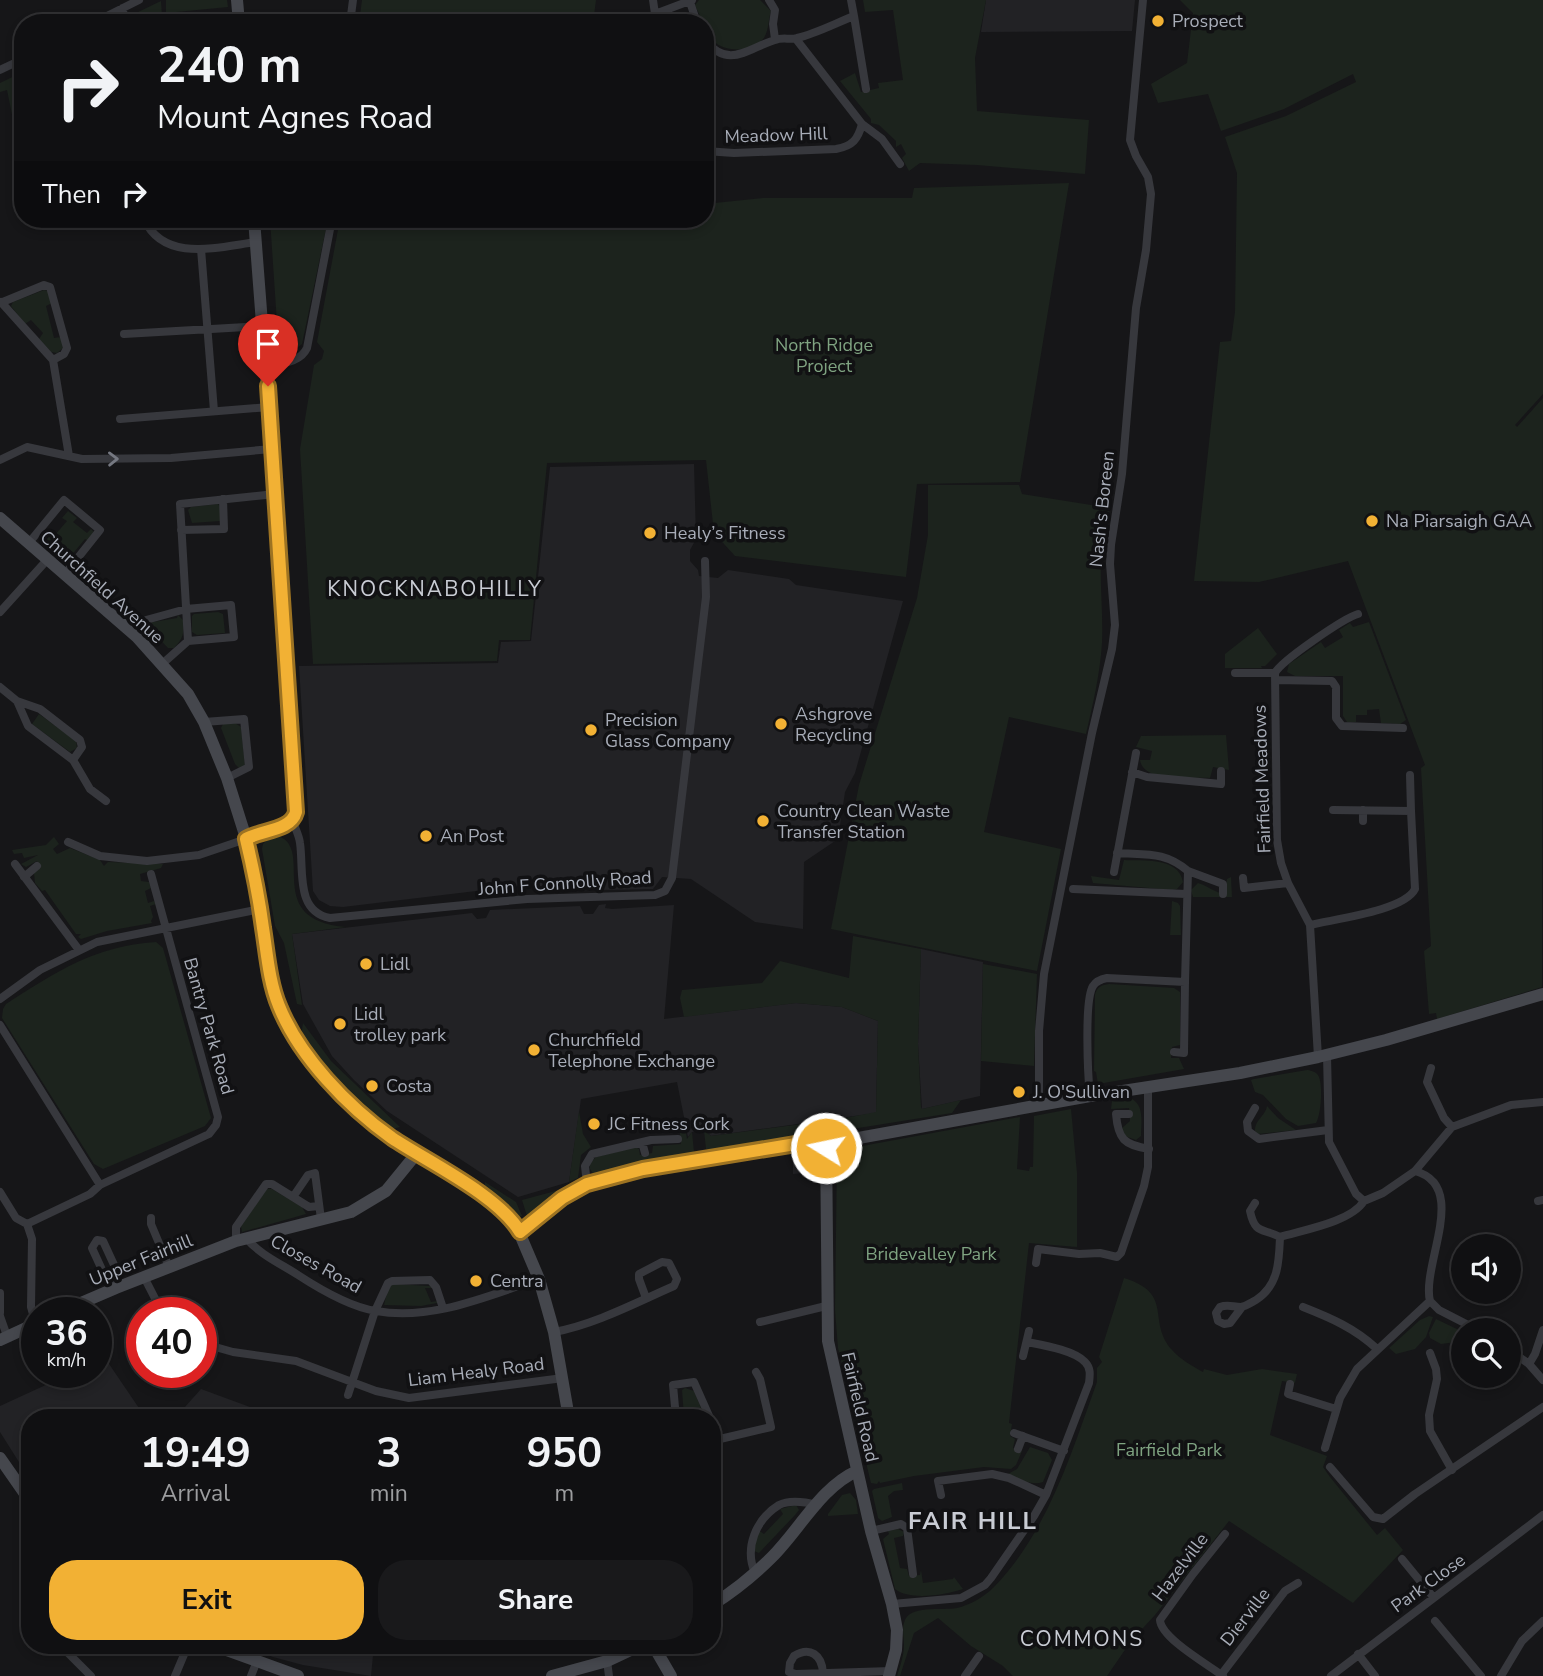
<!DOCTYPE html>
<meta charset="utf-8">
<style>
body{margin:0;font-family:"Nunito Sans",sans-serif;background:#19191b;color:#f1f3f6;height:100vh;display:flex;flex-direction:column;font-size:26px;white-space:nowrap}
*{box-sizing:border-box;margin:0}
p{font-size:23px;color:#9c9d9f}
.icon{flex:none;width:38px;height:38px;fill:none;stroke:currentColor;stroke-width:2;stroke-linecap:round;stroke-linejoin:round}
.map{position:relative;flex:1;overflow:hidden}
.sheet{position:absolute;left:21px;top:1409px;width:700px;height:245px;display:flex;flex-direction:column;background:#101012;border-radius:28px;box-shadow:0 4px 10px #0003,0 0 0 2px #303032}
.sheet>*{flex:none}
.guide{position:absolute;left:14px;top:14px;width:700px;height:214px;border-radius:28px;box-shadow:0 4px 10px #0003,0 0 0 2px #303032;background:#101012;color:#f1f3f6;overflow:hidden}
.controls{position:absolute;left:1451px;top:1234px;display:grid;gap:14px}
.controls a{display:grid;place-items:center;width:70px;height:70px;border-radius:50%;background:#101012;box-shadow:0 4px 10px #0003,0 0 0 2px #303032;font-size:35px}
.speed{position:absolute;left:21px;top:1297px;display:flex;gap:14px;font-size:35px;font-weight:700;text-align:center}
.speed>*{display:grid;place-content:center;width:91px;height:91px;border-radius:50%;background:#101012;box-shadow:0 4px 10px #0003,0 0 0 2px #303032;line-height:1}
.speed small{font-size:18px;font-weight:400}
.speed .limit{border:10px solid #d22;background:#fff;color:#111}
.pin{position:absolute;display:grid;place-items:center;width:60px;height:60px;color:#fff;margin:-72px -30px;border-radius:50% 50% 50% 0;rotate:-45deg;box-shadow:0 0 7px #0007}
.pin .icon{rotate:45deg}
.me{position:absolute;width:77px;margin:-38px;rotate:280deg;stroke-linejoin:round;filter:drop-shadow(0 0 5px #0008)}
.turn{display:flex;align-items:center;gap:24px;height:147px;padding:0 28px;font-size:32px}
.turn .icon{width:91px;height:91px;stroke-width:2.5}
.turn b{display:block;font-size:49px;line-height:60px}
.then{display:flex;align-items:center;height:66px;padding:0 28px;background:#0003;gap:14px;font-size:26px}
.eta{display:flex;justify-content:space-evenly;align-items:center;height:119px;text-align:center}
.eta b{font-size:42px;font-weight:700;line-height:49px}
.button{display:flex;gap:14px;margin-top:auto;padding:14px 28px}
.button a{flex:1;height:80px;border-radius:28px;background:#f2b134;color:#111;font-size:28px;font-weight:700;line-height:80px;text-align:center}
.button a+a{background:#19191b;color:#f1f3f6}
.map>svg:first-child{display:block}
.built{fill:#222225}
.green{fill:#1c231d}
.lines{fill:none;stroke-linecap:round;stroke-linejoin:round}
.street{stroke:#37383d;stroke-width:8}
.secondary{stroke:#45474d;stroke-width:12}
.oneway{stroke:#757881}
.route-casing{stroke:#9d7322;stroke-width:18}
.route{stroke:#f2b134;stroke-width:12}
.poi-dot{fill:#f2b134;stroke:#111113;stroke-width:2.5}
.labels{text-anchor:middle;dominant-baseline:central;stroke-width:7;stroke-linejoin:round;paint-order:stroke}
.poi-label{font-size:18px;fill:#a8adb8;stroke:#111113;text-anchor:start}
.street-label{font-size:18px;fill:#a8adb8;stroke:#111113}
.park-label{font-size:18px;fill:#7fa381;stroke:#111113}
.quarter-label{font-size:21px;letter-spacing:2px;fill:#c9ccd4;stroke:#111113}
.district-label{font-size:24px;font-weight:bold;letter-spacing:2px;fill:#c9ccd4;stroke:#111113}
</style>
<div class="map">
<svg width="1543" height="1676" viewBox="0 0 1543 1676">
<rect width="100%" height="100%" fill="#161618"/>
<path class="built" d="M986,0H1135L1132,31L981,32Z
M694,464L696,539L690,550V561L698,570L699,576L718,578L728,570L789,579L796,585L903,601L855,773L845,792L838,839L804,862L803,929L755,922L691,879L662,877L653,889L541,891L532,883L519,884L514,889L476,891L343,907L330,906L319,900L313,891L299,666L498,663L501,642L531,641L550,467Z
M606,904L605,908L612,909L674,905L664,1019L796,1003L842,1007L878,1021L876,1113L711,1136L704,1130L692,1132L688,1137L677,1082L581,1099L569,1182L518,1197L387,1111L354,1080L332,1056L303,1004L292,934L472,913L477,919L486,918L490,910L580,906L584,914H593L599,905Z
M921,949L983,962L980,1096L922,1109L918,1044Z
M813,1150L816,1172L793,1174V1153Z
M105,1358L145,1417L30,1418V1471L24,1470L0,1432V1406L74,1372H96V1362Z
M201,1389L277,1417H176Z
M243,1645H374L371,1676L303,1665L273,1657Z"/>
<path class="green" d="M166,0H227L228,7L166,13Z
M362,0H596L593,23H359Z
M699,0H760L771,11C768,20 769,35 761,41C743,57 706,50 705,23H703L695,5Z
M863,0H986L975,58L977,111L1089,120L1085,174L977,165L920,163L909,171L902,158L906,154L901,144L896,147V141L879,125L871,123V119L840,81L855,73L861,92L879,88L878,83L903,80L893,10L865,12Z
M1180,0H1543V394L1515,425L1517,427L1543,398L1542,987L1437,1019L1436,1013L1429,1014L1424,951L1431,946L1421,768L1425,765L1348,561L1259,582L1194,581L1220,342L1231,341L1235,312L1237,173L1225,137L1286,116L1356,82L1353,74L1284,109L1221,131L1208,94L1158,103L1151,84L1187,63L1193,13Z
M161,1L162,16L147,18V23H134L133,15L136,13Z
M23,72V168L7,90L0,92V83Z
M1069,183L1020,482L917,484L906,577L735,556L714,533L706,460L547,463L530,640H499L497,661L313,664L300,449L314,365L322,359L324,351L317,342L340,219H705V204L763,198H912L914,188Z
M270,219H328L302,344L292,352L279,353Z
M44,290L48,291L52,303L46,306L54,338L61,337L63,348L57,353L51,352L39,339L43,333L31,320L25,324L11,306L13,302Z
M928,485H1019L1022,494L1110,508C1094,551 1104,598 1102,643C1100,674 1093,704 1086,734L1009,717L984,832L1061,849L1037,971L831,929L859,785L917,598L928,535Z
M218,504L221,508L220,521L192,523L188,510L191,507Z
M68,511L77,518L73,522L87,533L91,529L94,532L89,541L85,539L70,557L45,539L51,531L55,535L67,521L62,518Z
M218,612L223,614L225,633L197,635L192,632V616L194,614Z
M178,615L184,621C184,633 183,639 174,648H168L147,626V623L177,618Z
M1369,622L1406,720L1400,724L1381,723L1379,709L1367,710V715H1356V722H1347L1343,716V676H1295L1287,672L1289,664L1321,642L1325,648L1343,637L1339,630L1350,623L1353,627Z
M1258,628L1277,654L1265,666H1261L1262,668H1225V654Z
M39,714L76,741L77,748L70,752L32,724Z
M235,723L241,727L245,765L239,768L235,764L221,728L223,724Z
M1226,735L1229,770L1213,767L1210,778C1191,777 1143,783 1140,760H1150L1152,751L1136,747L1141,736Z
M278,836C316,849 261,920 346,927L292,934L302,1005L297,1004L284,943L275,926L262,849L263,844L269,838Z
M54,837L59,844L53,849L57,854L70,848L100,860L104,866L108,862L163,864L161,868L140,874L141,881L149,882L151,888L145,891L148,903L154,901L156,904L150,906L153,917L151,921L152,923L107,931L81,939L78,937L81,934H76L45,890L42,891L35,883L34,873L41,867L37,861L26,867L21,864L38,855L24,858L22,853L14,854L12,850L46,845Z
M1124,860C1143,861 1179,857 1183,882L1177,889L1172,890L1093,883L1091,876L1119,880Z
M1231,877L1232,897H1193L1191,890L1198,883C1208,886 1215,893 1225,894L1227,879Z
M1172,901L1178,903L1180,906L1181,935H1170Z
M853,936L921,949L918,1044L921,1107L922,1109L961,1100L952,1113L846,1130L842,1127L840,1119L876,1112L878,1021L842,1007L796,1003L684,1017L680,998L682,990L762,983L780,961L849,978Z
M156,942L163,948L211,1118L205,1126L103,1169L94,1164L2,1018L3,1009L6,1004C56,972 94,946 156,942Z
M983,964L1037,974L1034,1066L981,1061Z
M1109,984L1174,988L1180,992V1045L1172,1047L1171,1058H1179L1184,1069L1098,1084L1096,1072L1094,1071L1095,995C1097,987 1101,985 1109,984Z
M303,1023L331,1061L400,1127L392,1129L347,1093L301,1036Z
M1307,1070C1309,1070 1316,1072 1317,1074C1324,1080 1321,1116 1316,1123L1298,1126L1286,1119L1263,1095L1255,1092L1251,1080L1254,1079Z
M1130,1098C1145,1104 1141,1123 1141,1136L1136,1140L1125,1136L1122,1128L1130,1121L1129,1108L1111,1109L1112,1101Z
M1267,1106L1278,1118L1296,1130L1258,1134L1255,1131C1255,1119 1265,1117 1267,1106Z
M1071,1109L1077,1173V1247L1029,1243L1009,1423L1012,1424L1010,1436L1015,1439L1013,1448L1022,1451L1016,1465L1011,1469L984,1467L914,1476L880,1483L879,1481L877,1484L871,1483L838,1348L835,1310L837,1156L846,1149L1020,1117L1017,1169L1029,1171L1030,1167H1033L1034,1116Z
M579,1111L583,1134L591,1147L581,1155L578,1178L569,1182Z
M833,1120L831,1132L825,1133L714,1150L706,1149L704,1130L711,1136Z
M692,1132L694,1152L638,1162L594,1175L590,1169V1163L596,1157L635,1147L639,1149L640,1155L652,1153L653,1146L681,1144L680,1133H686L687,1139Z
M485,1182L516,1202L522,1216L519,1217L485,1190Z
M267,1189H272L302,1207L306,1214L242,1232L241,1226Z
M563,1189L527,1216L522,1200Z
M1124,1278C1175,1294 1146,1320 1172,1350C1180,1359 1192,1366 1203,1372L1204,1369L1227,1375L1262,1369L1297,1374L1295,1383L1282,1381L1270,1435L1327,1456L1323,1467L1330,1477L1377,1535L1385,1528L1403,1550L1353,1603L1229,1521L1155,1615L1131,1641L1107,1676H1013L1003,1666L971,1646L938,1618L914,1633L900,1676H897C900,1666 904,1656 904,1645C904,1638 902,1629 904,1623C908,1604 942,1611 957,1608C970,1605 984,1597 994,1587C1048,1531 1071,1454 1097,1382V1368L1102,1362L1099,1357Z
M393,1284L430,1286L432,1288H425L431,1302L438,1301L437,1303L421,1306L384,1305L388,1288Z
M1429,1316L1433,1317L1426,1337L1415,1349L1396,1354L1389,1348L1420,1320Z
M1436,1319L1463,1332V1344L1456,1342L1441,1344L1430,1338L1429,1333Z
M685,1388L694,1391L705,1417H684L682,1390Z
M1030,1447L1048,1453L1052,1460L1043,1482C1031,1486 1019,1479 1008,1474L1017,1469Z
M902,1483L903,1490L894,1491L888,1496L892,1517L882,1521L878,1518L872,1491L874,1489Z
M850,1493L856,1500L858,1514L828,1516V1514L842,1495Z
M796,1505L799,1510L795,1515L759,1553L754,1551L758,1530L764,1534L783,1514L780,1509Z
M898,1529L904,1532L903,1536L894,1538L900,1568L907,1569L909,1576L920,1575L921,1570L923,1583L953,1579L954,1577L963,1589C945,1595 910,1601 895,1589L883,1539L889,1534L888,1531Z"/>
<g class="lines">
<path class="street" d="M653,0L655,14
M769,0L775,10L773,24L775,39
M690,2L697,23
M123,8L124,23
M854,16L866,89
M68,19L70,23
M93,23L139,0
M350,23L353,0
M646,23L655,14L692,0
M705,40C729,70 748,48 775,40C782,37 790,40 797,38C815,34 836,23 854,16L851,0
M0,70L23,59
M862,124L882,139L900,164
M705,151L734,153L836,149C853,146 858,139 862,124L796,39
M144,219C164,263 218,247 256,242
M201,249L214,411
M1,302L53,360L69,456
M0,303L44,285L50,287L67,348L64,354L53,360
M124,334L246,327
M266,366C282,363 300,363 307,348L332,219
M120,419L269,407
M0,460L27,447L82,459L171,458L272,449
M181,530L224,529L223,499
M28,544L64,500L100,530L65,574
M0,612L47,560
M134,634L146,620L186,609L231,605L234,637L188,641
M161,665L188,641L180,504L275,494
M1235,673H1275C1281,661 1344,618 1358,614
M1275,673L1277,840L1281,863L1288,883L1310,925L1318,1057
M1275,680L1332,681L1336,687V718L1342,726L1403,728
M0,687L17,701L28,726L73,760L90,789L106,801
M17,701L40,709L80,740L82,747L73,760
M204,722L244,719L249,767L227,778
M1132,772L1147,777L1221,784V771
M1410,775L1411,811
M1363,821V810
M293,822C295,828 299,835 300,843C304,870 295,911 330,918L527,899L655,895L665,891L672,878L706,597L705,561
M68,842L100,856L147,861L199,855L246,839
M1117,853C1146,855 1165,851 1188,871L1185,982
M15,864L79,950
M1188,871L1223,884V894
M1114,872L1136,753
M24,877L37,866
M1243,878L1244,888L1288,883
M1073,889L1186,894
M1310,925C1334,919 1404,911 1415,889L1411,811L1333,810
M0,999L40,970L97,942L260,909
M0,1025L100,1185L209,1134L216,1125L218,1117L151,874
M1327,1055L1329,1142L1356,1194L1364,1201L1383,1193L1415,1171
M1431,1068L1427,1082L1444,1118L1452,1127
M1090,1096C1088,1077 1084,1000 1093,986C1096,981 1102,979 1107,978L1185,982L1184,1053L1174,1052
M1039,1105V1031L1044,974L1092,733L1112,649L1115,625L1110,564L1111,545L1122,474L1136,308L1146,250L1151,194L1148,177L1136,156L1130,140L1143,0
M1255,1108L1247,1122L1248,1131L1259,1139L1328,1130
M1129,1114H1116C1118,1139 1124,1145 1149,1149
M642,1142L645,1153
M1415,1171C1470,1186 1421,1265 1430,1301L1439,1310L1478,1330
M1415,1171L1452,1127L1511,1105L1543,1102
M587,1184L585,1166L592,1154L651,1140L678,1139
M0,1192L16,1218L27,1224L32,1239L31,1307L36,1324
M293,1197L308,1175L315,1173L321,1219
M1538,1201L1543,1200
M1255,1203L1250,1211C1255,1235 1263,1228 1280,1237
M151,1218V1224L169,1267
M27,1224L90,1194L100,1185
M246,1238C259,1254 281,1264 298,1275C321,1290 350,1307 376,1311C432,1321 487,1296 539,1279
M236,1241V1227L266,1184H272L309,1207L319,1206
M1036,1263L1038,1249L1079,1254L1100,1253L1117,1257L1121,1253L1144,1186L1148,1167V1087
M110,1275L114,1271L115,1267L103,1241L97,1240L92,1248L103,1272L110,1275L116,1288
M144,1277L162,1312
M0,1293V1313
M1242,1307L1230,1323L1224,1324L1218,1321L1216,1313L1220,1307C1228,1304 1233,1307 1241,1307C1246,1306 1252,1302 1256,1300C1279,1285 1279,1261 1280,1237C1303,1230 1351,1222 1364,1201
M1303,1307C1331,1318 1354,1328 1376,1348
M0,1316L7,1336
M760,1322L826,1306
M554,1332C596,1324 635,1303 674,1286L677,1279L669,1263L662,1262L639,1274V1279L646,1298
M201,1343L233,1352L296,1361L376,1391L409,1398L563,1378
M1508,1349L1529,1364L1543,1380
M1430,1353L1436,1369L1437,1379L1429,1415L1430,1431L1452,1470
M1023,1356L1029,1331
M1529,1364L1535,1354L1543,1330
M178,1372L183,1374L184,1372
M1290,1384L1288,1394L1336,1409
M348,1395L375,1311L388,1283L392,1281L430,1280L436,1287L443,1308
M676,1418L673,1385L694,1382L710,1418
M712,1422L720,1439L771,1427L760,1379L756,1372
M1014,1433L1064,1451
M1325,1448L1340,1398L1357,1369L1430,1301
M1018,1449L1023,1436
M1330,1467L1373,1517L1383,1519L1415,1494L1543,1407
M941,1495L938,1481L992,1474L1009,1478L1046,1495
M871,1531L901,1524L907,1528L913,1574
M1402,1559L1434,1598
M755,1573C744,1548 756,1519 779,1505C790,1499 806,1502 818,1505
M30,1604L27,1608L30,1618
M892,1604L961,1598L985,1585L991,1578L1034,1516L1046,1495L1089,1383C1090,1375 1091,1368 1085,1362C1074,1350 1042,1345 1027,1342
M1435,1621L1481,1676
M60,1645L91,1676
M1358,1654L1375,1676
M607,1661L609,1676
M823,1673C822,1655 810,1646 794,1656L790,1663L789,1672L796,1674L891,1671
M1221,1675L1285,1591L1298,1583
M175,1676L188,1645
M251,1676L257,1661
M965,1676L979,1656
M1223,1676C1207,1664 1161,1638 1160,1620L1193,1574L1225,1534
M1331,1676L1543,1515
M1501,1676L1522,1641L1543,1621"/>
<path class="secondary" d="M237,0L239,23
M0,518L137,637L188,694L204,722L227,778L245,835L254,871L273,987L279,1006L293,1035L324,1074L372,1122L489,1201L516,1225L539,1279L554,1332L569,1418
M246,839L254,834L288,825L293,822L296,812L282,585L254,219
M826,1140L828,1341L871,1531L892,1604L897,1630L896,1650L889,1676
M520,1232L562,1198L587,1184L643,1169L802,1143L853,1139L1090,1096L1240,1073L1318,1057L1386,1040L1543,994
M60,1312L116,1288L236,1241L351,1212L386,1191L417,1153
M0,1340L37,1323
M0,1458L30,1501
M712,1605C734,1591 754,1575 772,1557C800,1529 821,1487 857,1471
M213,1645L298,1676
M653,1645L671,1676
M552,1676L607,1661L641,1645"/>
</g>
<defs><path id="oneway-chevron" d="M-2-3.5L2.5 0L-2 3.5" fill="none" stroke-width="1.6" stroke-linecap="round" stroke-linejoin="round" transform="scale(1.75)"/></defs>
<use class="oneway" href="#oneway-chevron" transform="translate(113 459) rotate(-1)"/>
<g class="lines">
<defs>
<path id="route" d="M268,386L296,812C291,831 261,830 246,839C253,868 259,898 263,928C267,953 269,982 279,1006C299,1056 348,1107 392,1138C428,1162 498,1195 520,1232L562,1198L587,1184L643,1169L802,1143L826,1140V1148"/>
</defs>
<use href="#route" class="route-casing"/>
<use href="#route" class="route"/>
</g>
<g class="poi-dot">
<circle cx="1158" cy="21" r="7"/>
<circle cx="1372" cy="521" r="7"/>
<circle cx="650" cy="533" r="7"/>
<circle cx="781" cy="724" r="7"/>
<circle cx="591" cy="730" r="7"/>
<circle cx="763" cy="821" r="7"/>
<circle cx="426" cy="836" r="7"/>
<circle cx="366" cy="964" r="7"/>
<circle cx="340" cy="1024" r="7"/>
<circle cx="534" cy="1050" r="7"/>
<circle cx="372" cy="1086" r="7"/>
<circle cx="1019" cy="1092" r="7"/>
<circle cx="594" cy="1124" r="7"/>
<circle cx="476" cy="1281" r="7"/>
</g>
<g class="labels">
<g class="poi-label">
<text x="1172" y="21">Prospect</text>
<text x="1386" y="521">Na Piarsaigh GAA</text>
<text x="664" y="533">Healy’s Fitness</text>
<text x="795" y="714">Ashgrove<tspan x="795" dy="21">Recycling</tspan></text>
<text x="605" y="720">Precision<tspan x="605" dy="21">Glass Company</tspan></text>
<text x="777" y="811">Country Clean Waste<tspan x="777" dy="21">Transfer Station</tspan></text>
<text x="440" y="836">An Post</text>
<text x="380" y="964">Lidl</text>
<text x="354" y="1014">Lidl<tspan x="354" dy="21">trolley park</tspan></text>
<text x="548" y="1040">Churchfield<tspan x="548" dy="21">Telephone Exchange</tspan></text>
<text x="386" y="1086">Costa</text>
<text x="1033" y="1092">J. O'Sullivan</text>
<text x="608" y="1124">JC Fitness Cork</text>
<text x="490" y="1281">Centra</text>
</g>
<g class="street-label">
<text transform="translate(776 135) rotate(-2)">Meadow Hill</text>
<text transform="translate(1102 509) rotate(-84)">Nash's Boreen</text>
<text transform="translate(102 587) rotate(42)">Churchfield Avenue</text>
<text transform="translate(1262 779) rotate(-92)">Fairfield Meadows</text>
<text transform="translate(565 883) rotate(-4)">John F Connolly Road</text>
<text transform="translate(209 1026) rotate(74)">Bantry Park Road</text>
<text transform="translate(141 1260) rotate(-22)">Upper Fairhill</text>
<text transform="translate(316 1264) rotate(29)">Closes Road</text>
<text transform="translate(476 1372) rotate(-7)">Liam Healy Road</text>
<text transform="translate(860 1407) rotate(77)">Fairfield Road</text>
<text transform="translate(1180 1567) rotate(-53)">Hazelville</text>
<text transform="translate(1428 1583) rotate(-36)">Park Close</text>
<text transform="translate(1245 1617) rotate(-52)">Dierville</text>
</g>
<g class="park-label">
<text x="824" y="345">North Ridge<tspan x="824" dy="21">Project</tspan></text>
<text x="931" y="1254">Bridevalley Park</text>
<text x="1169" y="1450">Fairfield Park</text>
</g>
<g class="quarter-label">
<text x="435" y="589">KNOCKNABOHILLY</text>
<text x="1082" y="1639">COMMONS</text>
</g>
<g class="district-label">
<text x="973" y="1521">FAIR HILL</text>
</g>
</g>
</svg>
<div class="controls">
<a><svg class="icon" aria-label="sound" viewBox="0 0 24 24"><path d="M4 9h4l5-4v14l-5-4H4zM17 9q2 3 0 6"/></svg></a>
<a><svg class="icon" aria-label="search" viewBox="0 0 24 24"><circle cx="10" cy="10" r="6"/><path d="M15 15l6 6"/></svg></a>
</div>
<div class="speed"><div>36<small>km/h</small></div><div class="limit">40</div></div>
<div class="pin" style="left:268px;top:386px;background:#d93025"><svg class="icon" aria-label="arrive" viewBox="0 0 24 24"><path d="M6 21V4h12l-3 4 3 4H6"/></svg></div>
<svg class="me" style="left:826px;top:1148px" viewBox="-20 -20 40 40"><circle r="17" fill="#f2b134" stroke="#fff" stroke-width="3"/><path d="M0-11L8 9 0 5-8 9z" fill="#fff"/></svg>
<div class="guide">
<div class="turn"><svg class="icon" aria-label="right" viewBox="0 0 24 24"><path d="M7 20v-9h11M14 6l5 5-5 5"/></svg><div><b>240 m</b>Mount Agnes Road</div></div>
<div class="then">Then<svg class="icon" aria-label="right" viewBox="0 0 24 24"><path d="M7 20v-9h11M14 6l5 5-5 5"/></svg></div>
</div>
<section class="sheet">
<div class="eta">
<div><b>19:49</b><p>Arrival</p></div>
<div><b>3</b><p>min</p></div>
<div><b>950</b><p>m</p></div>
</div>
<div class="button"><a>Exit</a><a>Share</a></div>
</section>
</div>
